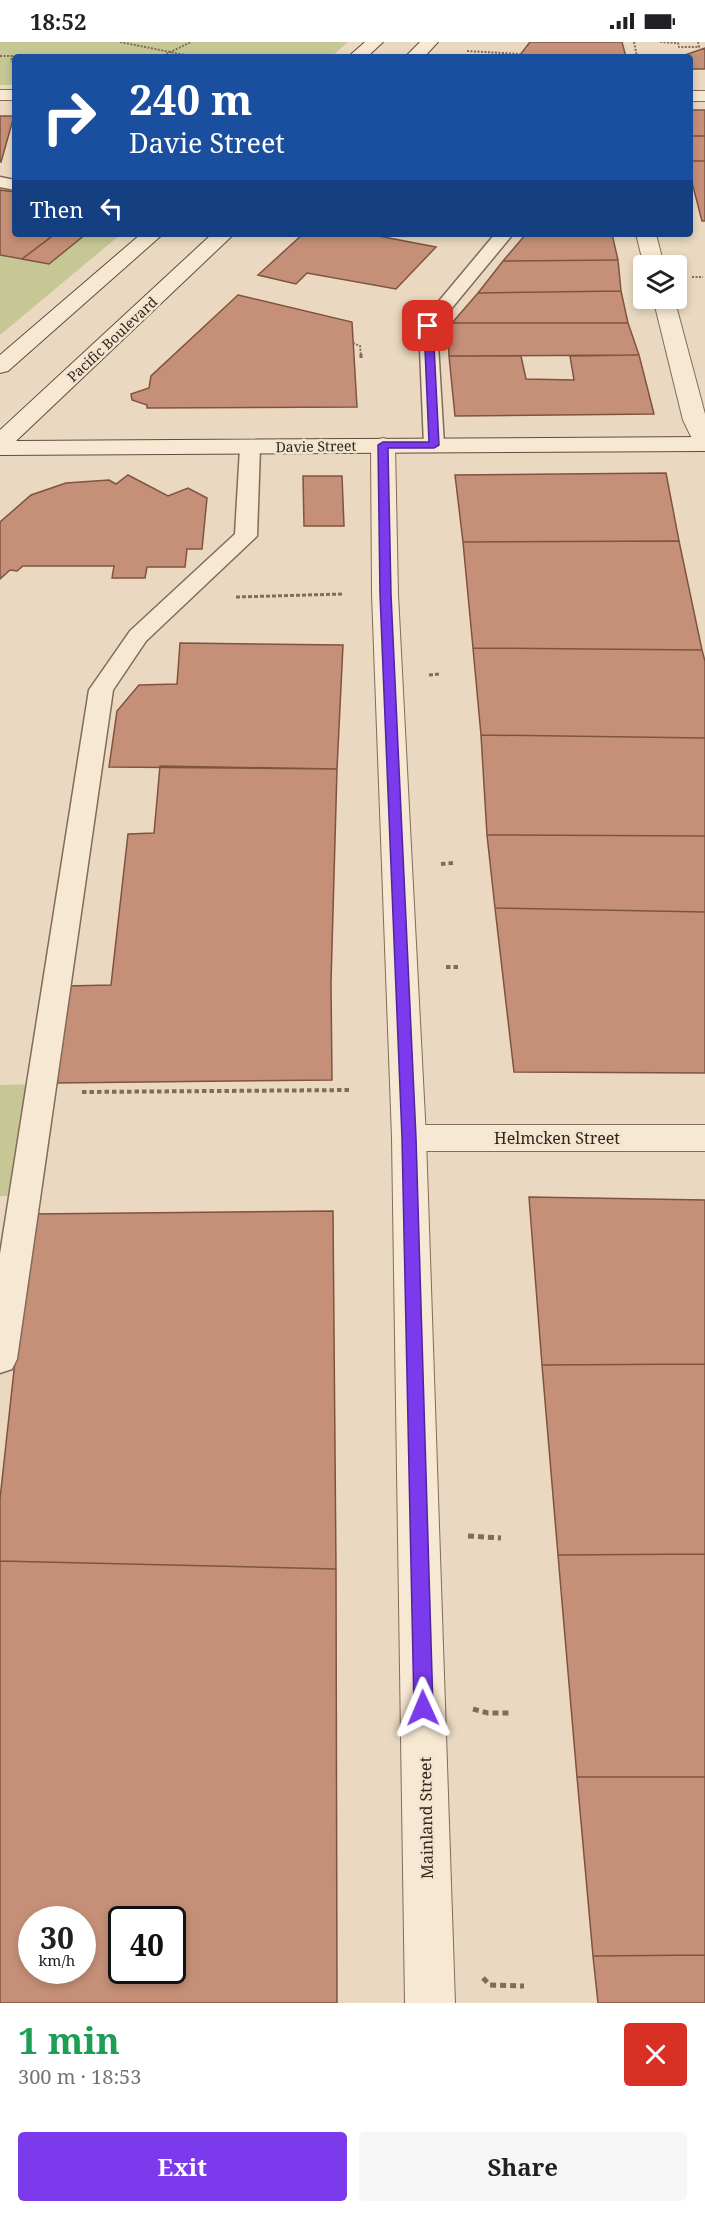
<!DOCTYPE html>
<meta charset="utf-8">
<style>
body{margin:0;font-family:"Noto Serif",serif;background:#f6f6f6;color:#202124;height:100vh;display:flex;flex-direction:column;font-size:22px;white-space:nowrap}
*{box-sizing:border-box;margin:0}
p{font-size:20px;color:#757577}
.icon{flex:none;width:33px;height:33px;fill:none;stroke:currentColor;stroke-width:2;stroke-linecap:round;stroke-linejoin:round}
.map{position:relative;height:1961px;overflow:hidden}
.side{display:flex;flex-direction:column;background:#fff;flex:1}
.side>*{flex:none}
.guide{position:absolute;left:12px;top:12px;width:681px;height:183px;border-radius:6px;box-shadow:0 3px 9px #0003;background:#1a4fa0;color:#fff;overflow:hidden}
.tools{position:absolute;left:633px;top:213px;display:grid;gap:12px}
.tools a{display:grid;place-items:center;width:54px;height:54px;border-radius:6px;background:#fff;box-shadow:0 3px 9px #0003;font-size:30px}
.speed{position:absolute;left:18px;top:1864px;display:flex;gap:12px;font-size:30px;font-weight:700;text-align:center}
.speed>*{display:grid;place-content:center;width:78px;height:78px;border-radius:50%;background:#fff;box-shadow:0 3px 9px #0003;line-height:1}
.speed small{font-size:15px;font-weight:400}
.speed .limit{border:3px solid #111;border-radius:9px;background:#fff;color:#111}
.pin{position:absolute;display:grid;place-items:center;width:51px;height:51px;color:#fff;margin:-26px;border-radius:12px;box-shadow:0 3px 9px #0006}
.me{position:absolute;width:66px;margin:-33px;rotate:359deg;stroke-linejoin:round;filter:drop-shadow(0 0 4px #0008)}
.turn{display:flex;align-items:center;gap:21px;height:126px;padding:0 18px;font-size:27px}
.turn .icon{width:78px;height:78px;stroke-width:2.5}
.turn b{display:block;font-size:42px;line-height:51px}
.then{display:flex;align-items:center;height:57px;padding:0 18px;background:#0003;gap:12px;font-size:22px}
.round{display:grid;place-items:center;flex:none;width:63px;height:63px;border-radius:6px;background:#f6f6f6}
.head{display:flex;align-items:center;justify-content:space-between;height:102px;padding:0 18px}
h1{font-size:36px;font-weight:700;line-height:45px;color:#1e9e55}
.primary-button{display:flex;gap:12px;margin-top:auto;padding:12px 18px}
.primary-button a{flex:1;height:69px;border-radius:6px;background:#7c3aed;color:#fff;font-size:24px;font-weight:700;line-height:69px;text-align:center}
.primary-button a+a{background:#f6f6f6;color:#202124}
.status{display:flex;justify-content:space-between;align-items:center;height:42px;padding:0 30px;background:#fff;direction:ltr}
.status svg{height:16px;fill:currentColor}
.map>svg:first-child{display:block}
.green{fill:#c6c795}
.building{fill:#c69078;stroke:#7f5341;stroke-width:1.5;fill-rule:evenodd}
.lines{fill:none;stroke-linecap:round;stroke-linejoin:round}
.service-casing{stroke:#826b59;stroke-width:3}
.pedestrian-casing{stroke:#826b59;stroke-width:2}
.minor-casing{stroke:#826b59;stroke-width:2}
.tertiary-casing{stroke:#826b59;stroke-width:2}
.secondary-casing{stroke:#634c3c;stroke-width:2}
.path-far3{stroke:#826b59;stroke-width:2;stroke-dasharray:2 1.5;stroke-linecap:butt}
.path-far2{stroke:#826b59;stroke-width:3;stroke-dasharray:4 2;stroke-linecap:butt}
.path-far1{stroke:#826b59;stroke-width:4;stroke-dasharray:4.5 3;stroke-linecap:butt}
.path{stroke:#826b59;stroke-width:5;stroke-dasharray:6 4;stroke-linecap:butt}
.service{fill:#f6e8d2;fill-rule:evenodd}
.pedestrian{fill:#f6e8d2;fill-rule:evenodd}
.minor{fill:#f6e8d2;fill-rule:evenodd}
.tertiary{fill:#f6e8d2;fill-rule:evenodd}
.secondary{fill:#f6e8d2;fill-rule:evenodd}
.route{fill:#7c3aed;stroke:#51269a;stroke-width:1.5}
.labels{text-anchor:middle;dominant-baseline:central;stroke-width:5;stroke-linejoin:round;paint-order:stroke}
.far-street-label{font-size:14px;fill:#32251c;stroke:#f2e4ce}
.street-label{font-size:16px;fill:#32251c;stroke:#f2e4ce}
</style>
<div class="status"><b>18:52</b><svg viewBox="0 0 49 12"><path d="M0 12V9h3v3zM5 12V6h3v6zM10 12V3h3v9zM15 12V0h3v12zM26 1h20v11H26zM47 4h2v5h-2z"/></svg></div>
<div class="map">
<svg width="705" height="1961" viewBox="0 0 705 1961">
<rect width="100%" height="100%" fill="#ead9c0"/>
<path class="green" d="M0,0H348L331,15H15V43H0Z
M0,140L15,143V192H121L0,293Z
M41,1042L25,1154H0V1043Z"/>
<path class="building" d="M530,0H622L626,15H494L520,13Z
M705,6V27H690V15L682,14Z
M690,68H705V94H690Z
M0,74H14L1,120H0Z
M690,94H705V119H690Z
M690,119H705V179H702L690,133Z
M0,148L15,150V192H55L22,217L0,213Z
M55,192H86L49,222L22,217Z
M303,192H368L436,205L396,247L307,231L296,242L258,233Z
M526,192H612L618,218L503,219Z
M618,218L621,249L478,251L503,219Z
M621,249L628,281H452L478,251Z
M238,253L352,280L357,365L147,366V363L132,358L131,352L149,346L151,334Z
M452,281H628L639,313L449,314L448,290Z
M639,313L654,372L455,374L449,314H521L526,337L574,338L570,314Z
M666,431L679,499L463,500L455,433Z
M128,433L168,454L188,446L207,456L202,507H187L185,525H147L145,536H112L114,524H23L17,529L10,528L0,537V480L31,453L66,441L109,438L116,442Z
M303,434H342L344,484H304Z
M679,499L702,608L473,606L463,500Z
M180,601L343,603L337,727L109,725L117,669L139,643L177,642Z
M473,606L702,608L705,619V696L481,693Z
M481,693L705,696V794L487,793Z
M160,724L337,727L331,941L332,1038L55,1041L67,944L111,943L128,792L154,791Z
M487,793L705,794V870L495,866Z
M495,866L705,870V1031L514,1030Z
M529,1155L705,1158V1322L542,1323Z
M333,1169L336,1527L0,1519V1457L31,1172Z
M705,1322V1512L558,1513L542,1323Z
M705,1512V1735H577L558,1513Z
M0,1519L336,1527L337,1961H0ZM32,1878H82V1929H32ZM122,1878H172V1929H122Z
M577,1735H705V1913L593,1914Z
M705,1913V1961H598L593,1914Z"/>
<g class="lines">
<defs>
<path id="service" d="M0,135L15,138V148L0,145Z
M495,192H513L437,284L444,403L441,407H427L424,403L419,283Z
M250,400L257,402L260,406L257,494L146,599L113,648L17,1317L12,1327L0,1331V1212L89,648L130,589L235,492L240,406L243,402Z"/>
<path id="pedestrian" d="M409,1083H705V1109H409L397,1105L392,1096L397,1087Z"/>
<path id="minor" d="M0,48H15V58H0Z
M636,192H656L664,224H644Z
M653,256H674L705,372V409L697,407L683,378Z"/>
<path id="tertiary" d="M690,49H705V59H690Z
M383,396L391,398L395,403L398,552L426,1096L455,1961H405L392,1096L372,552L371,403L375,398Z"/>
<path id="secondary" d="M365,0H383L367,15H348Z
M420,0H438L424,15H405Z
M141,192H163L8,329L0,331V313Z
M212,192H234L16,399L705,395V409L0,413V388Z"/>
</defs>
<use href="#service" class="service-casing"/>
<use href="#pedestrian" class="pedestrian-casing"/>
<use href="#minor" class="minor-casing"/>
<use href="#tertiary" class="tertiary-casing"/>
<use href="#secondary" class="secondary-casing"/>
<path class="path-far3" d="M120,0L185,13L233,15
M634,0L637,15
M660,0L678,1L679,5H699L698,0
M467,9L520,12
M0,14H12L11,20
M160,15L191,0
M692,235H703
M353,301L360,304L361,314"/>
<path class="path-far2" d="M361,312V318
M236,555L343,552
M429,633L440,632"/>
<path class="path-far1" d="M441,822L453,821
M446,925H460
M82,1050L352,1048"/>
<path class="path" d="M468,1494L501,1496
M473,1667L488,1671H510
M483,1936L490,1943L524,1944"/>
<use href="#service" class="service"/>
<use href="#pedestrian" class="pedestrian"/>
<use href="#minor" class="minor"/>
<use href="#tertiary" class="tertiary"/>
<use href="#secondary" class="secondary"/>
</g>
<path class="route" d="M428,281L433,284L439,403L434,406H388L391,552L416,1096L433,1666L430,1672L423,1674L417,1672L414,1666L402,1096L380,552L378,403L383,400H429L424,284Z"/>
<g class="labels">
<g class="far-street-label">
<text transform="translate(112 297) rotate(-43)">Pacific Boulevard</text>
<text transform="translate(316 404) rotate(-1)">Davie Street</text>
</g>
<g class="street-label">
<text x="557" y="1096">Helmcken Street</text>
<text transform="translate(426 1776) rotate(-91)">Mainland Street</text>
</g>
</g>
</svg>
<div class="tools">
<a><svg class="icon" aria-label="layers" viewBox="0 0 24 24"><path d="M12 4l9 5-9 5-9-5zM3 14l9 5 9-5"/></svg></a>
</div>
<div class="speed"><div>30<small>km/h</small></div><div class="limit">40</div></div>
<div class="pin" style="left:428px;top:284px;background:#d93025"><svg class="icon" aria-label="arrive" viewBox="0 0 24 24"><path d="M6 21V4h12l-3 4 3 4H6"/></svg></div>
<svg class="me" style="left:423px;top:1666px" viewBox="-20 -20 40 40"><path d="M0-17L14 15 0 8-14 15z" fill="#7c3aed" stroke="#fff" stroke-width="4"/></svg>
<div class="guide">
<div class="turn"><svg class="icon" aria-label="right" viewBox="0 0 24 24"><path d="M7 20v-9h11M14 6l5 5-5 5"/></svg><div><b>240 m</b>Davie Street</div></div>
<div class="then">Then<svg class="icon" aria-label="left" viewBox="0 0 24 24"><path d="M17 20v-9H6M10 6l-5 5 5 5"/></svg></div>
</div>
</div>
<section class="side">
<div class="head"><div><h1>1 min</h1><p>300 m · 18:53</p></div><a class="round" style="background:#d93025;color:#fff"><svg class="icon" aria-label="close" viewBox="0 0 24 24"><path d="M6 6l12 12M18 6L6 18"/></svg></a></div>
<div class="primary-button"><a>Exit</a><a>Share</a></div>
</section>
